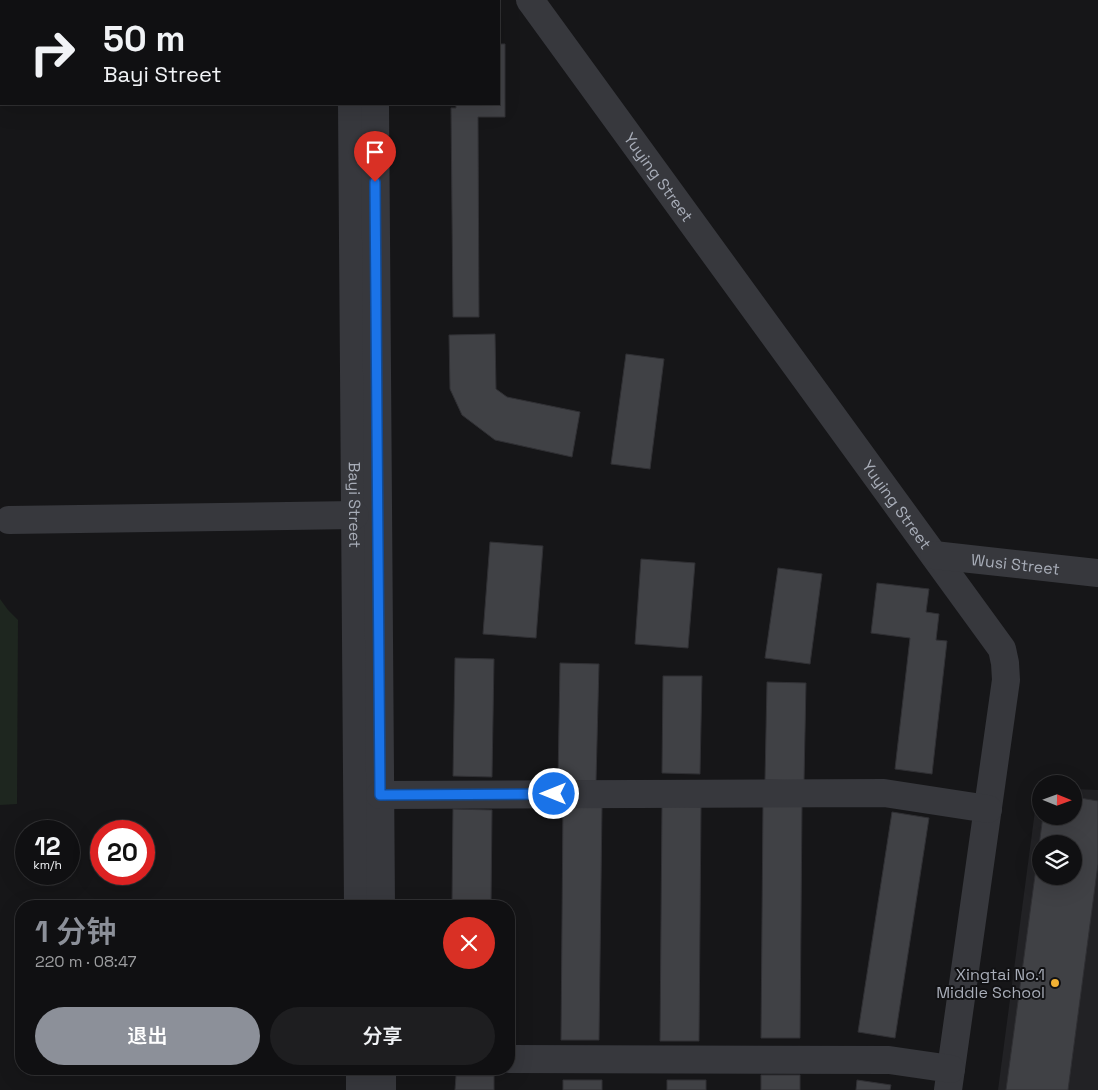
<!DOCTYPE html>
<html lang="zh">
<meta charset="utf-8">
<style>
body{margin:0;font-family:"Space Grotesk","Noto Sans SC",sans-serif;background:#1e1e20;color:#f1f3f6;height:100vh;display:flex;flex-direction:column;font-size:19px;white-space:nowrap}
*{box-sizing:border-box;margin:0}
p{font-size:16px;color:#9c9d9f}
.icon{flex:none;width:28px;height:28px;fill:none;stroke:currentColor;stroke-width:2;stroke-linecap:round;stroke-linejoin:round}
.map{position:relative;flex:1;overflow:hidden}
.panel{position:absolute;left:15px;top:900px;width:500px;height:175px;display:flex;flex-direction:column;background:#101012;border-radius:20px;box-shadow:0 5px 20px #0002,0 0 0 1px #303032}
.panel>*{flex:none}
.top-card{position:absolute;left:0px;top:0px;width:500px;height:105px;box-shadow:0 5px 20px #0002,0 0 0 1px #303032;background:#101012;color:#f1f3f6;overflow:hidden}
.needle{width:32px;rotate:91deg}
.buttons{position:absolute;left:1032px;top:775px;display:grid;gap:10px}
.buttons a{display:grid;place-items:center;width:50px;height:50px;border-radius:50%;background:#101012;box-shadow:0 5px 20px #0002,0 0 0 1px #303032;font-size:25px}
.speed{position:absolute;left:15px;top:820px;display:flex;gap:10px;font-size:25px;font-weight:700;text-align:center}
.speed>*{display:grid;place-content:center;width:65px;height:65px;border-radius:50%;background:#101012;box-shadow:0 5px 20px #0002,0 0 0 1px #303032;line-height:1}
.speed small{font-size:12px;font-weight:400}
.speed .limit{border:8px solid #d22;background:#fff;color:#111}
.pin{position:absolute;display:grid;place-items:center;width:42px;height:42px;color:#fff;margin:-51px -21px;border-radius:50% 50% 50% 0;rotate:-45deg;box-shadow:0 0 5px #0007}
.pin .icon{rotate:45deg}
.me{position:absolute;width:55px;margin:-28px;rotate:270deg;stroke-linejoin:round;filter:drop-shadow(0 0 4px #0008)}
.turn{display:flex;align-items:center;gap:18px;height:105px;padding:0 20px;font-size:22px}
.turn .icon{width:65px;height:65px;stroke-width:2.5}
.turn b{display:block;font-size:35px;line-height:42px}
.round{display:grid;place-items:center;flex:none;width:52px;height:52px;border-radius:26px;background:#1e1e20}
.summary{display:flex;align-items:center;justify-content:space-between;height:85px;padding:0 20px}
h1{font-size:30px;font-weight:600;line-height:38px;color:#8c9099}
.button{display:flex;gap:10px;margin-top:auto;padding:10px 20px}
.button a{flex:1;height:58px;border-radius:30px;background:#8c9099;color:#fff;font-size:20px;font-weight:600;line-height:58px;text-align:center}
.button a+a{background:#1e1e20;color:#f1f3f6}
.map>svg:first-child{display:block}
.built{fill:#222225;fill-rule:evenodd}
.green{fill:#1e261f}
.building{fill:#404145;stroke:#303034;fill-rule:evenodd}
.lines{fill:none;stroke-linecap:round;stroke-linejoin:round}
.minor{stroke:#37383d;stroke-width:28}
.route-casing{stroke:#114b97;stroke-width:12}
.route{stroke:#1a73e8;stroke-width:9}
.poi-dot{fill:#f2b134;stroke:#111113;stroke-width:2}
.labels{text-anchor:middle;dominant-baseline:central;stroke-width:4;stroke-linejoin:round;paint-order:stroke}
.street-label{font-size:16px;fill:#a8adb8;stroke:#111113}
.poi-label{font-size:16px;fill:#a8adb8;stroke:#111113;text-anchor:end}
</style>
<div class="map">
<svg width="1098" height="1090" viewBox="0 0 1098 1090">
<rect width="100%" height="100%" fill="#161618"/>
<path class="built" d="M1038,788H1041V816H1074V789L1098,790V1090H998ZM1041,844H1074V876H1041Z"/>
<path class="green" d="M0,599L8,610L18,620L17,804L0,805Z"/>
<path class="building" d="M499,44H505V117H478L479,317H453L451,108H456V104H499Z
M495,334L496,389L507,397L580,412L572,457L495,440L462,415L450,389L449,335Z
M626,354L664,359L650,469L611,464Z
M490,542L543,546L536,638L483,634Z
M641,559L695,563L688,648L635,644Z
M778,568L822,574L810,664L765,658Z
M877,583L929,589L926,612L939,614L936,640L947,641L932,774L895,769L910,638L871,633Z
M455,658L494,659L492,777L453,776Z
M560,663L599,664L596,781H558Z
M663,676H702L700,774L662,773Z
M767,682L806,683L804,781L765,780Z
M1074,797L1098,801V864L1068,1090H1006L1043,816H1074ZM1041,844H1074V876H1041Z
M763,804H802L800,1038H761Z
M563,805L602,806L599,1040H561Z
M662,806L701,807L699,1041H660Z
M453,809L492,810L491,906H452Z
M892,812L929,818L895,1038L858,1032Z
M761,1075H800V1090H761Z
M456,1076H494V1090H455Z
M563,1080H602V1090H563Z
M667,1080H706V1090H667Z
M857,1080L891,1085L890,1090H856Z"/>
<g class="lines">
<g class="minor">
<path d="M351,0V1"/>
<path d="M374,0V1"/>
<path id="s1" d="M530,0L1002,649L1005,663L1006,680L948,1090"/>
<path id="s2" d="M352,104L358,906"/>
<path d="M375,104L381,906"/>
<path d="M9,520L355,515"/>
<path id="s3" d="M934,555L1098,573"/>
<path d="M380,795L884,793L988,809"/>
<path d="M509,1059L889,1060L951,1069"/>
<path d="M360,1069V1090"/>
<path d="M382,1069V1090"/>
</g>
</g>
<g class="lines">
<defs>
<path id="route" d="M375,182L380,795L554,794"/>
</defs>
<use href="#route" class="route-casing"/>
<use href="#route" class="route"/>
</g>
<circle class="poi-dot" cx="1055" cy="983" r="5"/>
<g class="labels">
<g class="street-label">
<text stroke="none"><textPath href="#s1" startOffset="219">Yuying Street</textPath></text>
<text stroke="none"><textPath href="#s1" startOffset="624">Yuying Street</textPath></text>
<text stroke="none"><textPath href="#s2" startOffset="401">Bayi Street</textPath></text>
<text stroke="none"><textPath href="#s3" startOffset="82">Wusi Street</textPath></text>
</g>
<g class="poi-label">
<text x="1045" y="974">Xingtai No.1<tspan x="1045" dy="18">Middle School</tspan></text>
</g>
</g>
</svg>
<div class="buttons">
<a><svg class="needle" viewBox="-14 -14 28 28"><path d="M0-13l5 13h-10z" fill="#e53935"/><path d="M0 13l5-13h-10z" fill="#9c9d9f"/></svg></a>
<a><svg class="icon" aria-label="layers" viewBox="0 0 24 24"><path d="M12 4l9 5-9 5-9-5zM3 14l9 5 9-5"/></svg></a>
</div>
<div class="speed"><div>12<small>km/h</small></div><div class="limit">20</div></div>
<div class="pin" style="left:375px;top:182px;background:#d93025"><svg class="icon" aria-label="arrive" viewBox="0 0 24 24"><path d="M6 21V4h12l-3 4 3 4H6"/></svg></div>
<svg class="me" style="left:554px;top:794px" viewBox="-20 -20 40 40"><circle r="17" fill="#1a73e8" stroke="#fff" stroke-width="3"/><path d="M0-11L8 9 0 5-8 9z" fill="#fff"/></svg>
<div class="top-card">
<div class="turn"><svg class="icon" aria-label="right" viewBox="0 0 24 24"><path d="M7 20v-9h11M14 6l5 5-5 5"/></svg><div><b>50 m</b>Bayi Street</div></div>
</div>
<section class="panel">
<div class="summary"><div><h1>1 分钟</h1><p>220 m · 08:47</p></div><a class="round" style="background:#d93025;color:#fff"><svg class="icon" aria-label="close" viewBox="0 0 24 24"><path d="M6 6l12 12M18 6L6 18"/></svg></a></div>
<div class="button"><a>退出</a><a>分享</a></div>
</section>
</div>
